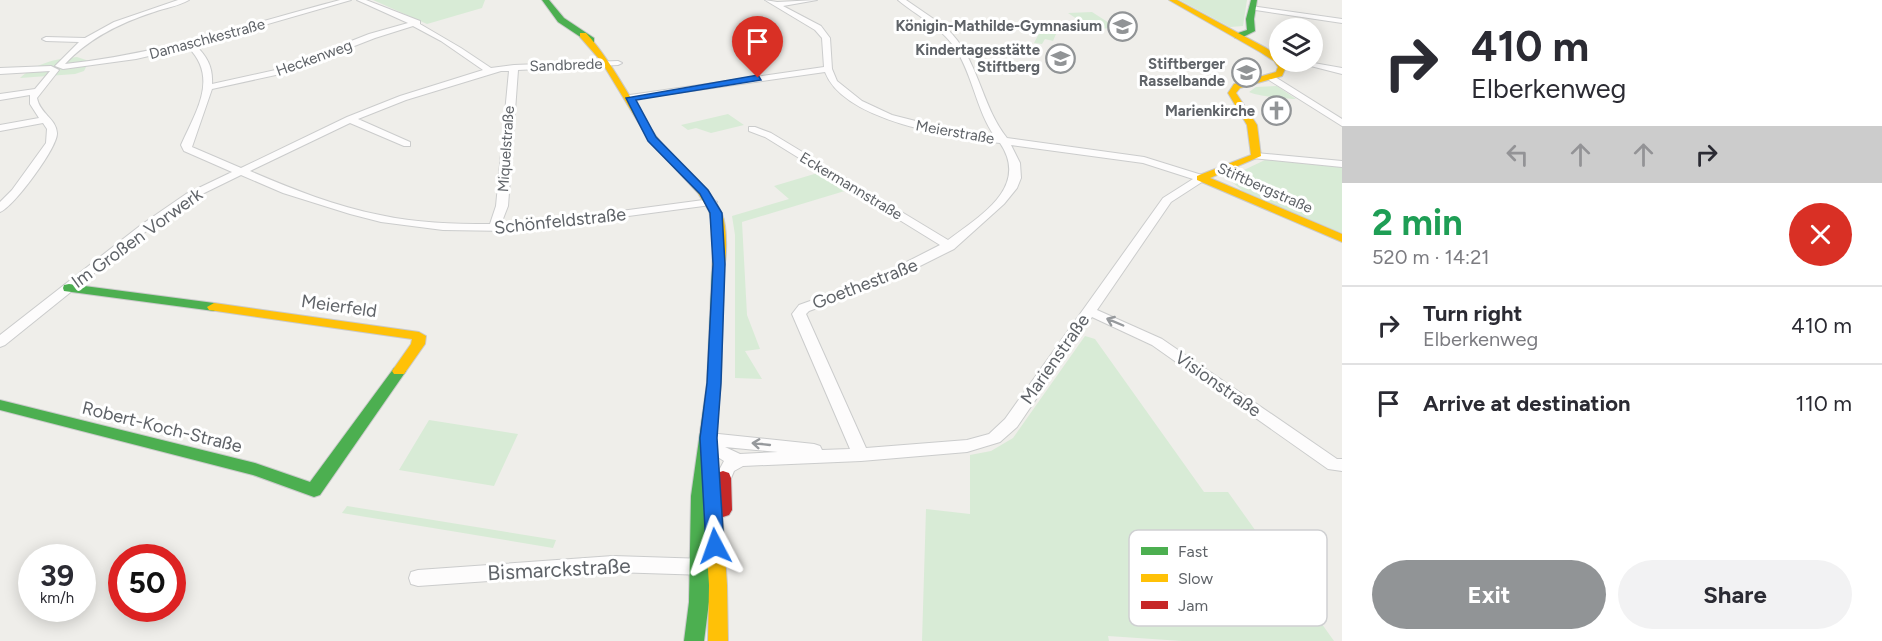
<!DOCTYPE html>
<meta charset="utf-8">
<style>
body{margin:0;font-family:Figtree,sans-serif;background:#f2f2f3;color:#2b2b33;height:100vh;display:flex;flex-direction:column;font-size:22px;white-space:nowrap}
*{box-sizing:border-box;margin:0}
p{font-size:20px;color:#7c7c81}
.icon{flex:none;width:33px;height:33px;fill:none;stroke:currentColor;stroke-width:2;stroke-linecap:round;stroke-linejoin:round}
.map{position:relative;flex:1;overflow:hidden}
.details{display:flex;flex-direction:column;background:#fff;width:540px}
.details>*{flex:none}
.top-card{background:#fff;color:#2b2b33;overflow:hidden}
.fabs{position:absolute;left:1269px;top:18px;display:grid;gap:12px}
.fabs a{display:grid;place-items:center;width:54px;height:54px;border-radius:50%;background:#fff;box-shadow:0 3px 15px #0003;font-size:30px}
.speed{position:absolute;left:18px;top:544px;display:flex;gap:12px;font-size:30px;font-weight:700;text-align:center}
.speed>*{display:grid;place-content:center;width:78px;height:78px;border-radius:50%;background:#fff;box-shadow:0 3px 15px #0003;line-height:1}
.speed small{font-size:15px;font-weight:400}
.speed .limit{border:9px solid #d22;background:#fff;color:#111}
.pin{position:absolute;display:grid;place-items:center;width:51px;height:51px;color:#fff;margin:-62px -26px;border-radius:50% 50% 50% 0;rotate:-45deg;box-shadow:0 0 6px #0007}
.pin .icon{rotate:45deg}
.me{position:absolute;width:66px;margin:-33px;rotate:356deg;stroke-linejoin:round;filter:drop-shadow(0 0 4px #0008)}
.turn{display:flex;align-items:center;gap:21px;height:126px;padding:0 30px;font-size:27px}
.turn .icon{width:78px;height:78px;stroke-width:2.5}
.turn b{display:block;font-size:42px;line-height:51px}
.lanes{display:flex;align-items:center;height:57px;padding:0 30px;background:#0003;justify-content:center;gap:30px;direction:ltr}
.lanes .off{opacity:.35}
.round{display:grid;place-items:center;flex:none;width:63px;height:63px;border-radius:32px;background:#f2f2f3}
.overview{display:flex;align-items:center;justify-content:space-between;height:102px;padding:0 30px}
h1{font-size:36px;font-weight:700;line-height:45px;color:#1e9e55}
.button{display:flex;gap:12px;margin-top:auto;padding:12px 30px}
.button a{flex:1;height:69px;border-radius:36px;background:#919496;color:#fff;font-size:24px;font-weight:700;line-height:69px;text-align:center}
.button a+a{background:#f2f2f3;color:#2b2b33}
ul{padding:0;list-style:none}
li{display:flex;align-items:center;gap:18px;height:78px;padding:0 30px;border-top:2px solid #e1e1e2}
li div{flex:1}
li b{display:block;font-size:22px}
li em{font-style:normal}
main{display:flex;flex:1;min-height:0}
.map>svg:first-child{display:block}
.green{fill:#d8ebd6}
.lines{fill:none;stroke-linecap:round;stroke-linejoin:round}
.street-casing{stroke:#cbcccc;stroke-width:2}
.fast-casing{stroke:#cacacb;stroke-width:2}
.slow-casing{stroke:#cacacb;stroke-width:2}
.jam-casing{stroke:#cacacb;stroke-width:2}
.street{fill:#fdfcfc;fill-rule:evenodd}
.fast{fill:#4caf50;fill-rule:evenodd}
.slow{fill:#ffc107;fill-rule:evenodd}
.jam{fill:#c62828;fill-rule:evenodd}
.oneway{stroke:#96999c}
.route{fill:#1a73e8;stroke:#114b97;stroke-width:1.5}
.labels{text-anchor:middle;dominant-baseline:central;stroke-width:6;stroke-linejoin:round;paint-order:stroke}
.far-poi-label{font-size:15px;font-weight:bold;fill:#5f6368;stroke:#fff;text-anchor:end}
.far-street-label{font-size:15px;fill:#5f6368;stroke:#fff}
.street-label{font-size:18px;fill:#5f6368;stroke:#fff}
.near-street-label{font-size:21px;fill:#5f6368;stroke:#fff}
.key{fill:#fff;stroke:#cfd0d2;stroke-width:1.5}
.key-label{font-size:16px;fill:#5f6368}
</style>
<main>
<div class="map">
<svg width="1342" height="641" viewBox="0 0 1342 641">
<rect width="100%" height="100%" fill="#efeeea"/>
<path class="green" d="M373,0H485L482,8L427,24Z
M1180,0H1247L1243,26L1230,27Z
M1092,12L1117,28L1092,29L1068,13Z
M1046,20L1054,21L1052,26L1059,27L1053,41L1045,39L1042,44L1034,43Z
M77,57L89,61L84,71L75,74L20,78C37,63 54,59 77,57Z
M1277,86L1296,99C1285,99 1257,96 1249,92L1256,87Z
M728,114L744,125L711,133L696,128L688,130L681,125Z
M1265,160L1328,164L1342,167V233L1243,191L1227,178Z
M821,172L848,190L742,222L747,315L760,349L745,351L762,379L735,378V235L732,216L789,199L774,186Z
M1085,336L1095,339L1204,492H1228L1334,641H1182L1108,636L1109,641H922L926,509L970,514V455L991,451L1013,438Z
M429,420L518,434L494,486L399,470Z
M347,506L556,540L553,548L342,513Z"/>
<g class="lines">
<defs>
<path id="street" d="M178,0H189C179,6 165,8 154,12C120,23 89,38 65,64C159,54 249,24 340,0H351L195,45C207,56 213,67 212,84L280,69L369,34L408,23L357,0H366L420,21V24L461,48L491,68L514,65L618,61L622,63L618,65L518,70L508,206L501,224L516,225L711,199L717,202L711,205L516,231L443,230L381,222L350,214L283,193L241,175L194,198L149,229L5,345L0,347V335L141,225L186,194L232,172L184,151L181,145C196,111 219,78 188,47L136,59L63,69L55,66L79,42L46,41L42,39L46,37L85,38L114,22ZM413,26L441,41L483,70L400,96L347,117L241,168L192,147L212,89L285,73L375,38ZM501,71H509L496,206L490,224C453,224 416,223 380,215C335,206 292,189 250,171L350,123L404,146H410V142L358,119L406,100Z
M765,0L777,2L817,0L783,6L821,26L830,38L832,69L837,81L862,101L892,115L955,131L995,137C976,110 973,75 955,48C940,26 917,16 898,0H906L941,24L1007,21L1012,24V28L991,26L946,28C979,58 980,104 1007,138L1144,157L1205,176V180L1171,202L1097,310L1162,339L1337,459H1342V471L1328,469L1152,345L1092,317L1017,427L1000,442L967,452L861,461L743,466L734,471L729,483L723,485L717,483L715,478L724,461L713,454L701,439L703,435L709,433L814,444L820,446L822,450L850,449L792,314L799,305L877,277L940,245L765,137L749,131V127H755L771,133L948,240C980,216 1030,187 1000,143C953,137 844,122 825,72L627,100V96L630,95L824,67L822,38L815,30ZM1011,145L1143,163L1193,179L1163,198L1005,419L989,434L967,440L866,448L806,314L809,311L886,283L954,249L1004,204L1017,188L1021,178L1020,163ZM725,447L778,452L740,454Z
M1251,6L1342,19V23L1249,9V7Z
M1295,62H1308L1342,68V74Z
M51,66L59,70L37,98C40,114 56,118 57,133C58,147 13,208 0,212V202L12,190L46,143L47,129L43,123L0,131V125L39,118L30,104V95L0,100V94L35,89L50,71L0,74V68Z
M1272,75L1342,119V126L1269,80L1268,78Z
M1256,153L1342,161V167L1252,158V154Z
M613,556L706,559L713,561L715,567L713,573L706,575L613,572L418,586L411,584L409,578L411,572L418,570Z"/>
<path id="fast" d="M542,0H549L564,18L594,38V42H588L558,22Z
M1251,0H1257L1254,19L1255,31L1241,38H1235V34L1247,30L1246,19Z
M718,266L724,270L721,383L709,496V602L704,641H684L689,602L691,496L707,383L712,270Z
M69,284L214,303L221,307L214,311L64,291L63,288L64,285Z
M399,366L404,368L406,371L404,374L320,495L314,497L253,475L0,410V400L255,463L310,482L394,368Z"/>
<path id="slow" d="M1169,0H1177L1266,48L1280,57V62H1283L1286,67L1282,76L1240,88L1236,93L1257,125L1261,156L1210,178L1342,234V242L1197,180V176L1251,155L1247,125L1228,93L1234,84L1276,72L1278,67L1274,61L1260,52Z
M580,33H586C615,65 631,103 656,136C676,163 708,182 722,214C727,226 728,261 722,273H714L712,270L714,232L709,211L698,193L649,140L601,61L580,37Z
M214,303L419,332L426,336L425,344L404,374H394L392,371L411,344L412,339L209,310L207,307Z
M712,484L718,486L721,491L727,585L728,641H708L709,585L703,491L706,486Z"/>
<path id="jam" d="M723,471L729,473L731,478L732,510L729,515L723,517L717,515L714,510L715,478L717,473Z"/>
</defs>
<use href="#street" class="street-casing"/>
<use href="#fast" class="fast-casing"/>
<use href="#slow" class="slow-casing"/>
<use href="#jam" class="jam-casing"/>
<use href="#street" class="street"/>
<use href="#fast" class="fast"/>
<use href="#slow" class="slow"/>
<use href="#jam" class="jam"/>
</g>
<defs><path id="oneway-shaft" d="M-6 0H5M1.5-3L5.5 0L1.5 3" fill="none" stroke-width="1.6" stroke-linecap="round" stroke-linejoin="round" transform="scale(1.5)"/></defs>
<g class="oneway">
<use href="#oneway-shaft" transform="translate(1115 322) rotate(-157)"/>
<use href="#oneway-shaft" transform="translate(761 444) rotate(-174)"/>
</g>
<path class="route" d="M758,75L761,80L636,100L656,137L708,190L722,213L725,264L721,383L717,438L724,546L722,552L715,554L709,552L706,546L700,438L707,383L713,264L710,213L700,194L648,141L626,98Z"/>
<defs>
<symbol id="school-ring" viewBox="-11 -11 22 22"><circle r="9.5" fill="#fff" stroke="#919496" stroke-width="1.5"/><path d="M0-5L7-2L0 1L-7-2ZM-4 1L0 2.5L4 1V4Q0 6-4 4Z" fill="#919496"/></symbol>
<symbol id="church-ring" viewBox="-11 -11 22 22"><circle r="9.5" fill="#fff" stroke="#919496" stroke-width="1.5"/><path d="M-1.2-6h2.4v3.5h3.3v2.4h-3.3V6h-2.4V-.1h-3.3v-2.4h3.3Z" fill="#919496"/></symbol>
</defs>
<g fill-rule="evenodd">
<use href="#school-ring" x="1106" y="10" width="33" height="33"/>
<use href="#school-ring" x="1044" y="42" width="33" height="33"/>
<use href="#school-ring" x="1230" y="56" width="33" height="33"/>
<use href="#church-ring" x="1260" y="94" width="33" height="33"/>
</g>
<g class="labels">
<g class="far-poi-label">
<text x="1102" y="26">Königin-Mathilde-Gymnasium</text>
<text x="1040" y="50">Kindertagesstätte<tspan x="1040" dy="17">Stiftberg</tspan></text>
<text x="1225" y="64">Stiftberger<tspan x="1225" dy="17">Rasselbande</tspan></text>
<text x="1255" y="111">Marienkirche</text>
</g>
<g class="far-street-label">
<text transform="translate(207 39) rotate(-15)">Damaschkestraße</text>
<text transform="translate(314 58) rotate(-20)">Heckenweg</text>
<text transform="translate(566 65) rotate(-2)">Sandbrede</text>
<text transform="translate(955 132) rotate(10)">Meierstraße</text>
<text transform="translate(506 149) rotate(-86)">Miquelstraße</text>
<text transform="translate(851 186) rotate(31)">Eckermannstraße</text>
<text transform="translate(1265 188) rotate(24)">Stiftbergstraße</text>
</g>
<g class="street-label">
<text transform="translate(560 221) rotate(-6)">Schönfeldstraße</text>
<text transform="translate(137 238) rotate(-36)">Im Großen Vorwerk</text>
<text transform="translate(865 284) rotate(-21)">Goethestraße</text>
<text transform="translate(339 306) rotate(8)">Meierfeld</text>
<text transform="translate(1055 359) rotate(-55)">Marienstraße</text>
<text transform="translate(1218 384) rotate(35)">Visionstraße</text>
<text transform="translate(162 427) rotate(14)">Robert-Koch-Straße</text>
</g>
<g class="near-street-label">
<text transform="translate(559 569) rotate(-3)">Bismarckstraße</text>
</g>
</g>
<rect x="1129" y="530" width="198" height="96" rx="9" class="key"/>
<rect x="1141" y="547" width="27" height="8" fill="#4caf50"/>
<rect x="1141" y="574" width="27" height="8" fill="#ffc107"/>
<rect x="1141" y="601" width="27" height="8" fill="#c62828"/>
<g class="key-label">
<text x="1178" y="557">Fast</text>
<text x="1178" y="584">Slow</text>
<text x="1178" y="611">Jam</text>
</g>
</svg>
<div class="fabs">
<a><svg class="icon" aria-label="layers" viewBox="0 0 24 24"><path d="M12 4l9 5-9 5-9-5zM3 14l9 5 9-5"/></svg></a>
</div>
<div class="speed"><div>39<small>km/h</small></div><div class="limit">50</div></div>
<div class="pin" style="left:758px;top:78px;background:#d93025"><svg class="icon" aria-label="arrive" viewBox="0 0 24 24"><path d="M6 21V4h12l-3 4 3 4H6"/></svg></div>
<svg class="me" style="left:715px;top:546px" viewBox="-20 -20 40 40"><path d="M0-17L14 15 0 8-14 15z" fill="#1a73e8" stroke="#fff" stroke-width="4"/></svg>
</div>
<section class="details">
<div class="top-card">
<div class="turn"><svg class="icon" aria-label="right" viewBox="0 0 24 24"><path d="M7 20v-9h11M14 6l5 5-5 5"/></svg><div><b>410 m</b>Elberkenweg</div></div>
<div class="lanes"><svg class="icon off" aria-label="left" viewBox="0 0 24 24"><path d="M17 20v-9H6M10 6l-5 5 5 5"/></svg><svg class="icon off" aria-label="ahead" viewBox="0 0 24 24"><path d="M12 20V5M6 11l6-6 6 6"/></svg><svg class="icon off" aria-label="ahead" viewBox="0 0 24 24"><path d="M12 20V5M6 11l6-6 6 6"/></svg><svg class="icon" aria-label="right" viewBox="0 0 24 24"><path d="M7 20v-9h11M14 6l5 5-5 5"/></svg></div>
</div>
<div class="overview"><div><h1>2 min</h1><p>520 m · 14:21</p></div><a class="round" style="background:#d93025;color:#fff"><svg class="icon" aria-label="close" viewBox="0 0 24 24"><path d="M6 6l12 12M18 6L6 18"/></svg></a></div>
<ul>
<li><svg class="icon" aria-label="right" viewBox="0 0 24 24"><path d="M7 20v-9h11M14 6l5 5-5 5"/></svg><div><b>Turn right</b><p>Elberkenweg</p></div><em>410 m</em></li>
<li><svg class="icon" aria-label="arrive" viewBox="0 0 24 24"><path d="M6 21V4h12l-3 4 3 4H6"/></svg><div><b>Arrive at destination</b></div><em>110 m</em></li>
</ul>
<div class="button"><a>Exit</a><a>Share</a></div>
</section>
</main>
